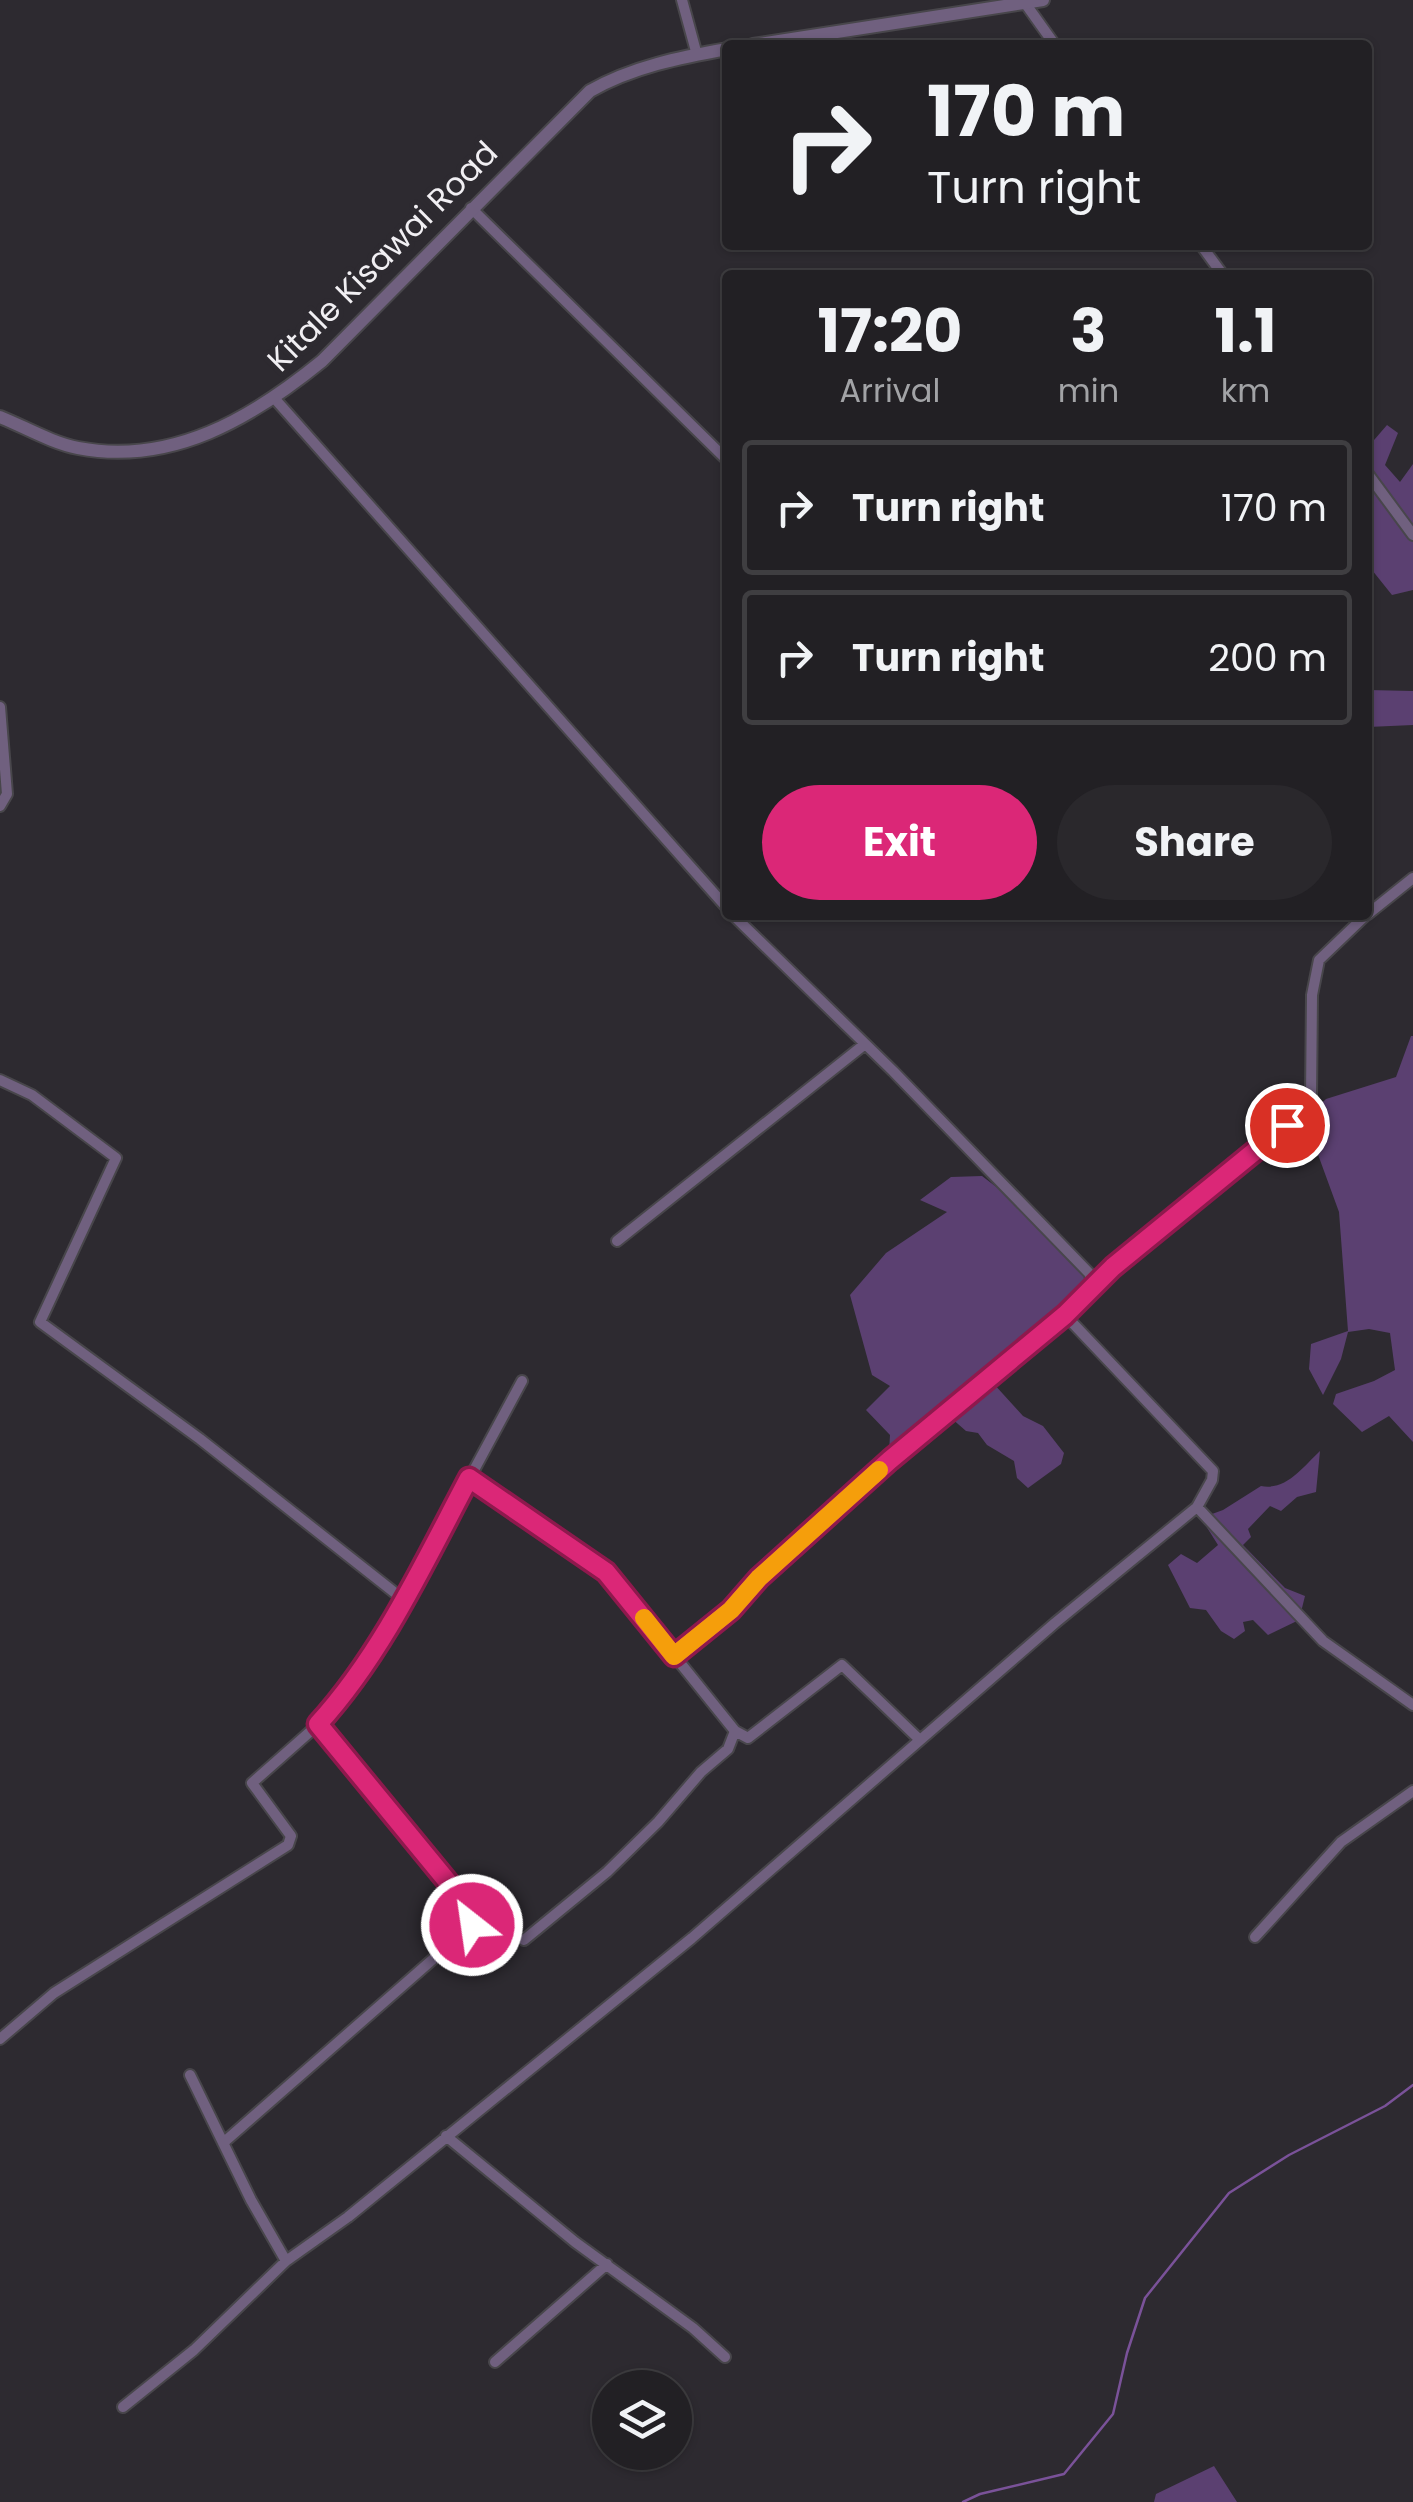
<!DOCTYPE html>
<style>
body{margin:0;font-family:Poppins,sans-serif;background:#2a282c;color:#f1f3f6;height:100vh;display:flex;flex-direction:column;font-size:38px;white-space:nowrap}
*{box-sizing:border-box;margin:0}
p{font-size:32px;color:#a2a3a6}
.icon{flex:none;width:55px;height:55px;fill:none;stroke:currentColor;stroke-width:2;stroke-linecap:round;stroke-linejoin:round}
.map{position:relative;flex:1;overflow:hidden}
.sheet{position:absolute;left:722px;top:270px;width:650px;height:650px;display:flex;flex-direction:column;background:#222024;border-radius:10px;box-shadow:0 2px 8px #0004,0 0 0 2px #3f3e41}
.sheet>*{flex:none}
.banner{position:absolute;left:722px;top:40px;width:650px;height:210px;border-radius:10px;box-shadow:0 2px 8px #0004,0 0 0 2px #3f3e41;background:#222024;color:#f1f3f6;overflow:hidden}
.buttons{position:absolute;left:592px;top:2370px;display:grid;gap:20px}
.buttons a{display:grid;place-items:center;width:100px;height:100px;border-radius:50%;background:#222024;box-shadow:0 2px 8px #0004,0 0 0 2px #3f3e41;font-size:50px}
.pin{position:absolute;display:grid;place-items:center;width:85px;height:85px;color:#fff;margin:-42px;border:5px solid #fff;border-radius:50%;box-shadow:0 2px 10px #0007}
.me{position:absolute;width:110px;margin:-55px;rotate:330deg;stroke-linejoin:round;filter:drop-shadow(0 0 8px #0008)}
.turn{display:flex;align-items:center;gap:35px;height:210px;padding:0 40px;font-size:45px}
.turn .icon{width:130px;height:130px;stroke-width:2.5}
.turn b{display:block;font-size:70px;line-height:85px}
.eta{display:flex;justify-content:space-evenly;align-items:center;height:170px;text-align:center}
.eta b{font-size:60px;font-weight:700;line-height:70px}
.primary-button{display:flex;gap:20px;margin-top:auto;padding:20px 40px}
.primary-button a{flex:1;height:115px;border-radius:60px;background:#db2777;color:#fff;font-size:40px;font-weight:700;line-height:115px;text-align:center}
.primary-button a+a{background:#2a282c;color:#f1f3f6}
ul{padding:0;list-style:none}
li{display:flex;align-items:center;gap:30px;height:135px;margin:0 20px 15px;padding:0 20px;border:5px solid #3f3e41;border-radius:10px}
li div{flex:1}
li b{display:block;font-size:38px}
li em{font-style:normal}
.map>svg:first-child{display:block}
.green{fill:#5b4071}
.lines{fill:none;stroke-linecap:round;stroke-linejoin:round}
.stream{stroke:#7a5299;stroke-width:2.5}
.minor-casing{stroke:#48464b;stroke-width:14}
.tertiary-casing{stroke:#48464b;stroke-width:16}
.minor{stroke:#70607f;stroke-width:10}
.tertiary{stroke:#70607f;stroke-width:12}
.route-casing{stroke:#8e194d;stroke-width:25}
.route{stroke:#db2777;stroke-width:18}
.slow{stroke:#f59e0b;stroke-width:18}
.labels{text-anchor:middle;dominant-baseline:central;stroke-width:10;stroke-linejoin:round;paint-order:stroke}
.street-label{font-size:32px;fill:#f1eff3;stroke:#2d2a30}
</style>
<div class="map">
<svg width="1413" height="2502" viewBox="0 0 1413 2502">
<rect width="100%" height="100%" fill="#2d2a30"/>
<path class="green" d="M1387,425L1398,433L1385,465L1400,482L1413,464V590L1392,595L1368,565V447Z
M1368,690L1413,691V725L1368,727Z
M1411,1036H1413V1442L1389,1416L1362,1432L1333,1404L1336,1394L1374,1381L1395,1370L1390,1333L1369,1329L1348,1332L1341,1359L1323,1395L1309,1369L1311,1344L1348,1331L1339,1212L1305,1119L1326,1099L1396,1077Z
M982,1176L1012,1199L1088,1279L1054,1316L889,1452L890,1435L866,1410L890,1386L872,1375L850,1295L886,1253L947,1212L920,1200L951,1177Z
M993,1383L1023,1416L1043,1426L1064,1453L1061,1464L1028,1488L1017,1478L1014,1461L987,1445L978,1433L966,1431L950,1417Z
M1320,1451L1316,1492L1297,1497L1281,1511L1270,1506L1248,1529L1251,1537L1243,1545L1285,1588L1305,1596L1299,1620L1268,1635L1253,1620L1243,1622L1245,1631L1234,1639L1221,1631L1206,1610L1190,1608L1168,1565L1181,1554L1197,1563L1218,1545L1201,1518L1223,1510L1261,1486C1286,1491 1303,1467 1320,1451Z
M1214,2466L1237,2502H1154L1156,2494Z"/>
<g class="lines">
<path class="stream" d="M963,2502L980,2494L1064,2474L1113,2414L1127,2353L1145,2298L1229,2193L1289,2155L1385,2106L1413,2085"/>
<defs>
<path id="minor" d="M682,0L697,55
M1025,3L1055,45
M471,208L728,461
M1201,245L1223,275
M275,399L728,909
M1368,474L1413,535
M0,707L7,794L0,806
M1368,914L1413,878
M0,1080L32,1095L116,1158L40,1322L200,1439L404,1600
M617,1241L865,1044
M1091,1285L1287,1125L1311,1098L1312,995L1319,960L1366,915
M1065,1315L1213,1471L1212,1480L1197,1507
M469,1479L607,1572L735,1731L748,1738L842,1665L920,1740
M674,1656L731,1610L759,1578L890,1460L1065,1315L1088,1292L1092,1280L1089,1273L893,1071L733,915
M1255,1937L1341,1842L1413,1791
M524,1940L607,1872L658,1822L701,1772L728,1749L735,1731
M0,2039L54,1993L288,1845L291,1836L252,1783L312,1730L347,1692L404,1600L522,1381
M190,2075L251,2200L286,2261
M446,2136L575,2242L693,2328L725,2357
M223,2143L472,1925L473,1915L461,1897L317,1724
M495,2362L607,2264
M123,2407L194,2350L286,2261L348,2217L692,1938L1055,1623L1197,1507L1323,1641L1413,1705"/>
<path id="tertiary" d="M753,45L1043,0
M0,417C25,427 52,443 78,448C172,466 252,418 322,361L590,91C632,67 681,57 728,49"/>
</defs>
<use href="#minor" class="minor-casing"/>
<use href="#tertiary" class="tertiary-casing"/>
<use href="#minor" class="minor"/>
<use href="#tertiary" class="tertiary"/>
</g>
<g class="lines">
<defs>
<path id="route" d="M472,1925L473,1914L461,1898L318,1724C382,1654 424,1563 469,1478L606,1572L674,1656L731,1610L759,1578L890,1460L1065,1315L1113,1267L1287,1125"/>
</defs>
<use href="#route" class="route-casing"/>
<use href="#route" class="route"/>
<path class="slow" d="M644,1618L674,1656L731,1610L759,1578L879,1470"/>
</g>
<g class="labels">
<g class="street-label">
<text transform="translate(382 256) rotate(-45)">Kitale Kisawai Road</text>
</g>
</g>
</svg>
<div class="buttons">
<a><svg class="icon" aria-label="layers" viewBox="0 0 24 24"><path d="M12 4l9 5-9 5-9-5zM3 14l9 5 9-5"/></svg></a>
</div>
<div class="pin" style="left:1287px;top:1125px;background:#d93025"><svg class="icon" aria-label="arrive" viewBox="0 0 24 24"><path d="M6 21V4h12l-3 4 3 4H6"/></svg></div>
<svg class="me" style="left:472px;top:1925px" viewBox="-20 -20 40 40"><circle r="17" fill="#db2777" stroke="#fff" stroke-width="3"/><path d="M0-11L8 9 0 5-8 9z" fill="#fff"/></svg>
<div class="banner">
<div class="turn"><svg class="icon" aria-label="right" viewBox="0 0 24 24"><path d="M7 20v-9h11M14 6l5 5-5 5"/></svg><div><b>170 m</b>Turn right</div></div>
</div>
<section class="sheet">
<div class="eta">
<div><b>17:20</b><p>Arrival</p></div>
<div><b>3</b><p>min</p></div>
<div><b>1.1</b><p>km</p></div>
</div>
<ul>
<li><svg class="icon" aria-label="right" viewBox="0 0 24 24"><path d="M7 20v-9h11M14 6l5 5-5 5"/></svg><div><b>Turn right</b></div><em>170 m</em></li>
<li><svg class="icon" aria-label="right" viewBox="0 0 24 24"><path d="M7 20v-9h11M14 6l5 5-5 5"/></svg><div><b>Turn right</b></div><em>200 m</em></li>
</ul>
<div class="primary-button"><a>Exit</a><a>Share</a></div>
</section>
</div>
